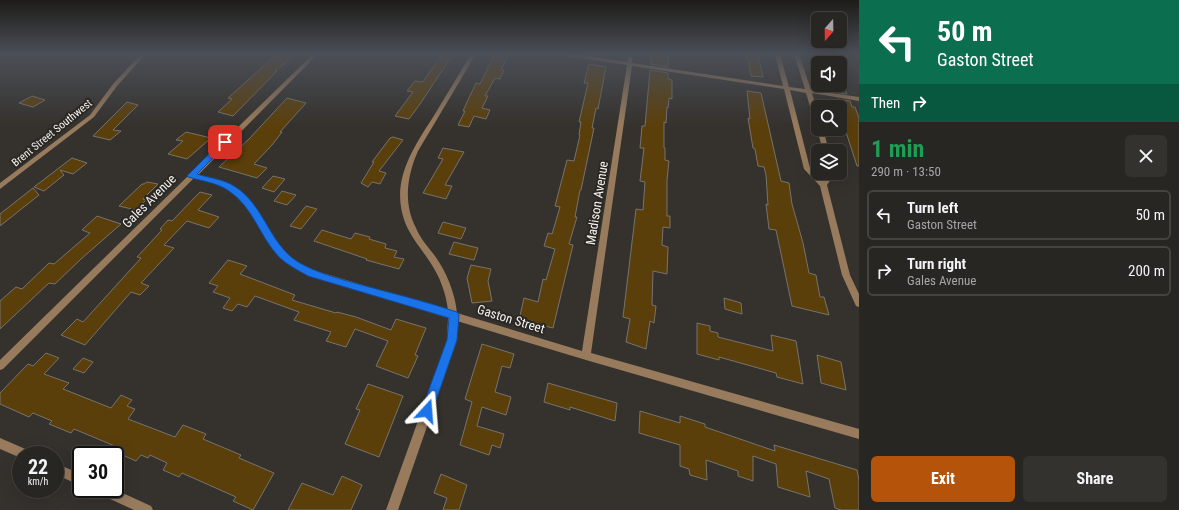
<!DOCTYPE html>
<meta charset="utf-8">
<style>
body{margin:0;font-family:"Roboto Condensed",sans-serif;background:#34322f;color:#f1f3f6;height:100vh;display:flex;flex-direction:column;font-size:15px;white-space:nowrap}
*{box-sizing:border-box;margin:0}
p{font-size:13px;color:#a5a5a5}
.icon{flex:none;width:22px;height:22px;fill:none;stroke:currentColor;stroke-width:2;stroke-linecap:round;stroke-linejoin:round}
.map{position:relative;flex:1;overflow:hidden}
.details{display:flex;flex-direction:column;background:#282622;width:320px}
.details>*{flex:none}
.banner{background:#0b6e4f;color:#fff;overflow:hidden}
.needle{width:26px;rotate:200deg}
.fabs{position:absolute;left:811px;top:12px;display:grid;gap:8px}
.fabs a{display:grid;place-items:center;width:36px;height:36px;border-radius:6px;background:#282622;box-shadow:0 4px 16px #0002,0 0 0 1px #444340;font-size:20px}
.speed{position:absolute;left:12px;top:446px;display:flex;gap:8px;font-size:20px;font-weight:700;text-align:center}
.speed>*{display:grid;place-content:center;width:52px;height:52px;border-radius:50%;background:#282622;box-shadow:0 4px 16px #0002,0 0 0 1px #444340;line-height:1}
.speed small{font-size:10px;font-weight:400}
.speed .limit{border:2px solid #111;border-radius:6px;background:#fff;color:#111}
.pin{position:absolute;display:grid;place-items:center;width:34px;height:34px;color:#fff;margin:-17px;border-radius:8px;box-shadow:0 2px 6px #0006}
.me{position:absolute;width:44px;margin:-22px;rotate:19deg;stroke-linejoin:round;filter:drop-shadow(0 0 3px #0008)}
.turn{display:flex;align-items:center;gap:14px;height:84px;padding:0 12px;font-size:18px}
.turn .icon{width:52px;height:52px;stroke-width:2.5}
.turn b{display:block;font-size:28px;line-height:34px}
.then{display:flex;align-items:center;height:38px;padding:0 12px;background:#0003;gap:8px;font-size:15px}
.round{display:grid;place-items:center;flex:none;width:42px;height:42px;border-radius:6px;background:#34322f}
.headline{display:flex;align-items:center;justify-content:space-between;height:68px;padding:0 12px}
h1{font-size:24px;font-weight:700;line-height:30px;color:#1e9e55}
.primary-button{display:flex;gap:8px;margin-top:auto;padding:8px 12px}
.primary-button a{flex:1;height:46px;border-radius:6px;background:#b45309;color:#fff;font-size:16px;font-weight:700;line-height:46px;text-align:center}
.primary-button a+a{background:#34322f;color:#f1f3f6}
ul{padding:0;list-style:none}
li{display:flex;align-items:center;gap:12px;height:50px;margin:0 8px 6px;padding:0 4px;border:2px solid #444340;border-radius:6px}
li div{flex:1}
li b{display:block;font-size:15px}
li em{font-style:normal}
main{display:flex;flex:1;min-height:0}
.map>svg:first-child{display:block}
.building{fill:#5b3f0b;stroke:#76736e}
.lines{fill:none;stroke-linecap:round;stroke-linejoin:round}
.minor{fill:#987b5d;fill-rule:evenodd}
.route{fill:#1a73e8;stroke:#114b97}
.labels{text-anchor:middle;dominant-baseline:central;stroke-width:4;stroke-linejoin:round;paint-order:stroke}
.far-street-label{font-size:11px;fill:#f5f3f0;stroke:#2b2824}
.street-label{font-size:13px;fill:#f5f3f0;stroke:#2b2824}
</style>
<main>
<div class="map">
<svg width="859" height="510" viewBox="0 0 859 510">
<rect width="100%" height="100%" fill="#35322e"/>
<path class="building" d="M277,54H296L275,71H277L233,116L218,112L232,99L228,98Z
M442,54H453L420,104L409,119L395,116L413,92L407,91L415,81L423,82Z
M495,54H509L501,70H504L500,79L495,78L485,96H488L482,108L490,110L486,119L474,116L469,127L458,125L465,111H463L468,100L476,83L480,84Z
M651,54H668V67L651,64Z
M747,54H758L763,77L751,76Z
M589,64L606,67L598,109L596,108L592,128H594L581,190H580L575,217H577L569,244L573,245L553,328L519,320L524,298L538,302L543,279L546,280L555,249L544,246L548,233L552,234L560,207L555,206L567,160L574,161L580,135H579L581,122H579L588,83H584Z
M650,70L668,73V79L672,80V99L669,98L668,108L667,107L666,123L664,122V148H665V160L669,161L667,180V216H670V228L663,227L662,245L668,247L667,274L653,271L652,305L656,306L654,323L650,321L646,349L626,342L630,319L623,317L636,209L643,210L645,182L640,181L644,148H640L642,126H645Z
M832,85H843L847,94L834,92Z
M747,91L761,93L781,181L789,183L792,204L803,243L809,273L816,275L820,297H824L829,315L792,306L776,230L769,229L766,204L768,205L766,175L764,167L758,166L755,149L753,148L748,118L750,119Z
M32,96L45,100L33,107L19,103Z
M287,98L306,103L280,132H282L272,145L254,164L267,168L257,178L219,167L249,139Z
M837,99L850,101L852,107H855L859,118V166H857L846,132L841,117H843Z
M127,102L138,105L113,130L121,131L110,140L93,136Z
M186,132L211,138L187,159L168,154L183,141L176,140Z
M393,137L403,140L379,171L386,173L380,184L372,182L368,187L361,183L374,162H372L390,138Z
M443,148L464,152L445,185L452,186L446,199L423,193L443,159L438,158Z
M72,158L87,163L73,174L60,170L64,175L44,191L34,187Z
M273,176L285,179L274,192L262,188Z
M147,182L158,184L143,199L146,200L136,210L119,206L142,184H144Z
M33,188L39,195L0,226V214Z
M282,191L296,195L287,205L274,201Z
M200,192L212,195L198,210L219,217L209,228L187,221L164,245L174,248L141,283L149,286L140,295L131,292L85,345L61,335L77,319L83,322L141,258L137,257L162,230L160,229L168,220L172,221Z
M306,206L317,209L301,229L290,226Z
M97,216L121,224L81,259L55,284L49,283L0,329V301L16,287L22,289L49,263L54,264L90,233L82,230Z
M443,222L466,228L461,239L438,233Z
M322,230L351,239L355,233L370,237L369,239L386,244L385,248L397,251L394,257L404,259L399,269L366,260L367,259L314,241Z
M454,242L478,248L474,260L449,254Z
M228,260L247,266L240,274L295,295L292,300L336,313L337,312L356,317L391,330L396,319L426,328L415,355L418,356L408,378L376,366L388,341L355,329L346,347L326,341L331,332L294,320L299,312L255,296L247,307L238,304L232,311L223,308L230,298L213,292L218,286L209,283Z
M471,265L491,269L488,281L492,301L472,303L467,278Z
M724,298L741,303L742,314L725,309Z
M697,323L710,326V331L718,333V337L773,351L771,335L796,341L803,384L777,377L776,373L719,357V360L697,354Z
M482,344L514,354L510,368L502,366L495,392L511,397L506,415L482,407L477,426L504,434L500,448L492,445L489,455L460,445L472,402L465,399Z
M46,353L59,358L44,374L69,383L63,389L111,408L121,395L132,400L127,406L135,409L128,419L175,437L183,425L206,434L203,439L241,455L239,458L274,473L253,510L233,501L236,497L182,473L179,477L163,470L167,463L150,455L148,458L141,455L136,461L118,453L122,449L74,429L71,433L49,424L52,421L33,413L29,417L0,404V393L28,364L33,366Z
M817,355L841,362L846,390L821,383Z
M83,358L93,362L84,373L73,369Z
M548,383L617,403L615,421L570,407V410L544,402Z
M368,384L403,396L379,457L345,444L360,410L356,409Z
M640,411L680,423V416L705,424V427L775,451L774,445L857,470L859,480V510H841L835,508L829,479L806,471L810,497L778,487L776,464L753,456V481L738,476V471L706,460L707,480L690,475L689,469L680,466V445L639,433Z
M441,474L467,485L459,510H443L447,498L434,493Z
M342,476L362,485L351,510H288L302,483L333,495Z"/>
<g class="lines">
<path class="minor" d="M141,54H146L117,86L94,117L0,189V183L90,115L113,84Z
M313,54H318L198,175C210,178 224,180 235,188C258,204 266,232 285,252C293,260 304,266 313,270L448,311C446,293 440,277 430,262C423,251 414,241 408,229C387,185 412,150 435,114C447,94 459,74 471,54H476L418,151C407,176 403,203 416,228C420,238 428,247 435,256C447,273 455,293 457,313L582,351L627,65L566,56L564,54H573L627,62L629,54H633L632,63L783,86L775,54H780L789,87L805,89L794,54H799L811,90L859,97V101L812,93L818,113V125L815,123L806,93L790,90L810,168L823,181L828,173H835L827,185L850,275L859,294V307L856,306L842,275L820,186L804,169L784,89L632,66L591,353L859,429V439L586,360L457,321V340L398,510H386L447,340L448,318L311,276C265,261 264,215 229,190C219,183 206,181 194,178L3,369L0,370V360L188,176L189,173H191Z
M818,128V129H823L829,151H823L817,129Z
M0,438L30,451L31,455H21V458L0,449Z
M55,463L81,474V486L55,474Z
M95,489H114L151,506L153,510H134L97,493Z"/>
</g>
<linearGradient id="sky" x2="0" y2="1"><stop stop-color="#1d1c19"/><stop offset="0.43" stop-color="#4b4f57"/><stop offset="1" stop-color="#4b4f57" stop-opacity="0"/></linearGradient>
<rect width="859" height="125" fill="url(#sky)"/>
<path class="route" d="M225,140L227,141V144L197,174C209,178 223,179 234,186C264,204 269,244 298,262C317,273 337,278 358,284C391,293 425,301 457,312L459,315L457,340L431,415L427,417L423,415L421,411L447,340L449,318L308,276C298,270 287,265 279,257C260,237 253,207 229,191C218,183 202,181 188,177L187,176L222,141Z"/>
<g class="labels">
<g class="far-street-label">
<text transform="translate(52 133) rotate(-39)">Brent Street Southwest</text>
</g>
<g class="street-label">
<text transform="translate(149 201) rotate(-45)">Gales Avenue</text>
<text transform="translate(597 203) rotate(-81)">Madison Avenue</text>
<text transform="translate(511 319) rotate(17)">Gaston Street</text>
</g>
</g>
</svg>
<div class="fabs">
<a><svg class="needle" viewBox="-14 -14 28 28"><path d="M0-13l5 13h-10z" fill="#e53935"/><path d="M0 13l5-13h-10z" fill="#a5a5a5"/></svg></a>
<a><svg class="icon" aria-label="sound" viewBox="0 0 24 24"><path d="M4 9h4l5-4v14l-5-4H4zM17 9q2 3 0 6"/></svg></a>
<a><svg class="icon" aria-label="search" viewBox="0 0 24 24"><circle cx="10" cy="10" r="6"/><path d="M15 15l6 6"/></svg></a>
<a><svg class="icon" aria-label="layers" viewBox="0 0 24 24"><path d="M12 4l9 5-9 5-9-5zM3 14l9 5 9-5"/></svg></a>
</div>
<div class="speed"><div>22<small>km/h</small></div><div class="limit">30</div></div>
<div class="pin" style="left:225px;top:142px;background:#d93025"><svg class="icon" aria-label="arrive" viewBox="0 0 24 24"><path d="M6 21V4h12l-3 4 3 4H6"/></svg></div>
<svg class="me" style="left:427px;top:411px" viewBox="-20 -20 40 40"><path d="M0-17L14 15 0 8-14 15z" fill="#1a73e8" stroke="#fff" stroke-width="4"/></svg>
</div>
<section class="details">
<div class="banner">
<div class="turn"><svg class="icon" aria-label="left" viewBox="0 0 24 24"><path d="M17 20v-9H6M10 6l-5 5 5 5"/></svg><div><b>50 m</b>Gaston Street</div></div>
<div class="then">Then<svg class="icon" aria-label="right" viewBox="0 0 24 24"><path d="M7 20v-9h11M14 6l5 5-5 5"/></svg></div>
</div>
<div class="headline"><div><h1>1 min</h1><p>290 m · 13:50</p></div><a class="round"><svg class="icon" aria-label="close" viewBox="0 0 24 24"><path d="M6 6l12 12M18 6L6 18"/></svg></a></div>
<ul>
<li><svg class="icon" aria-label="left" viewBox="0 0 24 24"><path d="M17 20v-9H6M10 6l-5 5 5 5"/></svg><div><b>Turn left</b><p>Gaston Street</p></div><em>50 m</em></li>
<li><svg class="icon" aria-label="right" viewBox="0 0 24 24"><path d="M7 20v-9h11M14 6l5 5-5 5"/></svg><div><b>Turn right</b><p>Gales Avenue</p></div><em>200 m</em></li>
</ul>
<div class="primary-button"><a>Exit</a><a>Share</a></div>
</section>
</main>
